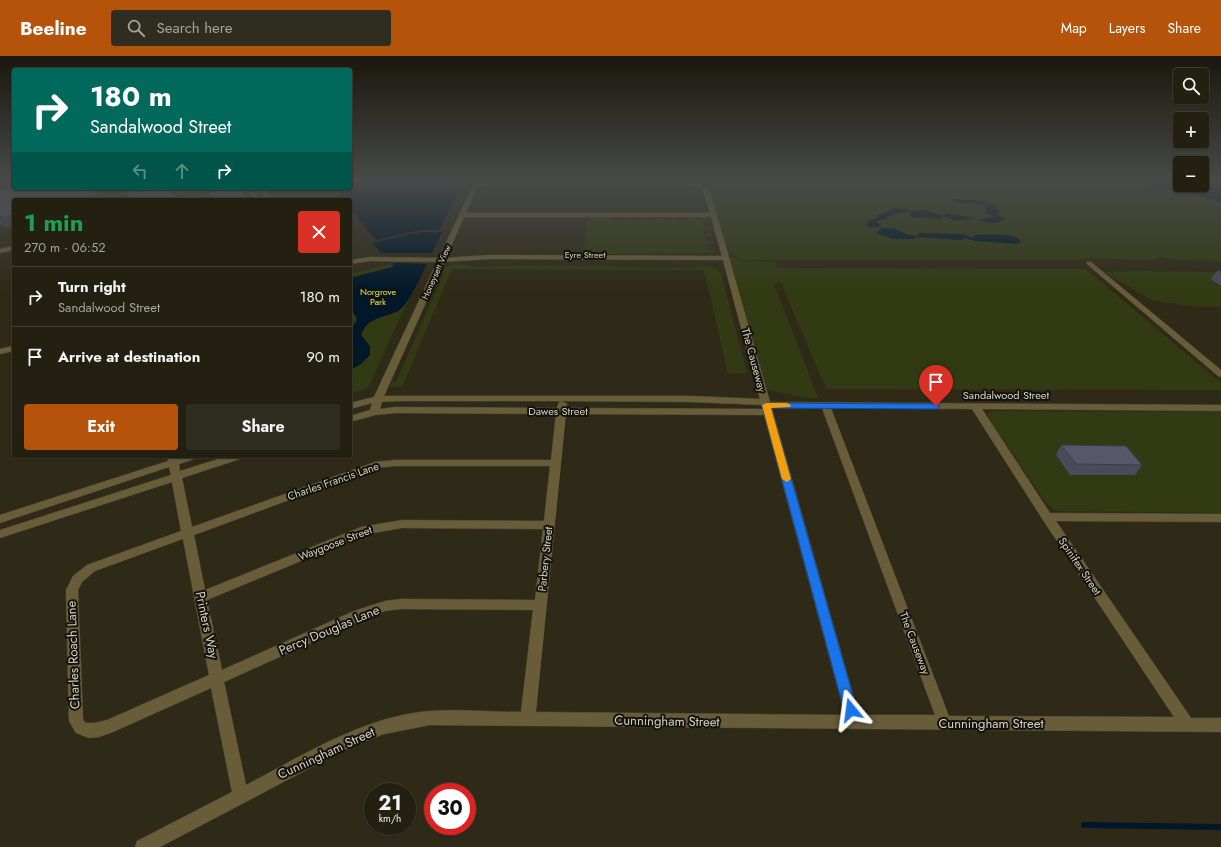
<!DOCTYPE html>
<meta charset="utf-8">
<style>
body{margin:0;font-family:Jost,sans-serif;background:#2f2d20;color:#f1f3f6;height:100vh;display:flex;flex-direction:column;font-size:15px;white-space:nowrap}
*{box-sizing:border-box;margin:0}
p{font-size:13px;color:#a3a39f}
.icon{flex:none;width:22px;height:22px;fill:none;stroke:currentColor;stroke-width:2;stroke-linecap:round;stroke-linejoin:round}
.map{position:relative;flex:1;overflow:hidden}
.sheet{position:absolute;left:12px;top:142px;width:340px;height:260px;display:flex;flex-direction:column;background:#232012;border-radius:4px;box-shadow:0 1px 3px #0004,0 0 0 1px #403e32}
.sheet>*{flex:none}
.guide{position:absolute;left:12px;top:12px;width:340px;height:122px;border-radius:4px;box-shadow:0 1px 3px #0004,0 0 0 1px #403e32;background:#00695c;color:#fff;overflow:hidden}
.fabs{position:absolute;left:1173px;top:12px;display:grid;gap:8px}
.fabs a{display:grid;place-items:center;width:36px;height:36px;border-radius:4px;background:#232012;box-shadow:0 1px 3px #0004,0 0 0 1px #403e32;font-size:20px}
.speed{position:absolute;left:364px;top:727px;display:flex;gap:8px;font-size:20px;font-weight:700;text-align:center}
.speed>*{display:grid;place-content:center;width:52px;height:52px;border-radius:50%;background:#232012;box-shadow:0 1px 3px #0004,0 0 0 1px #403e32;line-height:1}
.speed small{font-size:10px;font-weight:400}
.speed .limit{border:6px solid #d22;background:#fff;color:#111}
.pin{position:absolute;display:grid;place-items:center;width:34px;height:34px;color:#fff;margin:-41px -17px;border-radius:50% 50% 50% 0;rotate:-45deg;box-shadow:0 0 4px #0007}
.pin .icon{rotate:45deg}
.me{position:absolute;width:44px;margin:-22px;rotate:344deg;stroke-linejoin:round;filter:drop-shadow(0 0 3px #0008)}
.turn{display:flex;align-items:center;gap:14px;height:84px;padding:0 12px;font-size:18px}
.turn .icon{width:52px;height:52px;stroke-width:2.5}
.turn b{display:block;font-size:28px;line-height:34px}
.lanes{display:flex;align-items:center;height:38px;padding:0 12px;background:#0003;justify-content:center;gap:20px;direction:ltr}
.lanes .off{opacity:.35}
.round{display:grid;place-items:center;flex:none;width:42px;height:42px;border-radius:4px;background:#2f2d20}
.summary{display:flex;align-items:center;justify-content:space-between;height:68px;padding:0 12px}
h1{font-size:24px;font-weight:700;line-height:30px;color:#1e9e55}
.cta{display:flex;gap:8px;margin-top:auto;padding:8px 12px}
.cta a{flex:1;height:46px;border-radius:4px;background:#b45309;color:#fff;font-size:16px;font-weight:700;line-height:46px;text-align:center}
.cta a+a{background:#2f2d20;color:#f1f3f6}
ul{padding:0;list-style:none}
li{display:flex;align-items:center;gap:12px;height:60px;padding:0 12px;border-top:1px solid #403e32}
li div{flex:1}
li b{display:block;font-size:15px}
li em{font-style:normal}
header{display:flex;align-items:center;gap:24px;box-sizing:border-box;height:56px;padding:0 20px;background:#b45309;color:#fff}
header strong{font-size:19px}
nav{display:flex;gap:22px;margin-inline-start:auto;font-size:14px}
.search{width:280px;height:36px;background:#2f2d20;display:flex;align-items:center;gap:10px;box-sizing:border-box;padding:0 14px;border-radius:4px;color:#a3a39f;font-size:15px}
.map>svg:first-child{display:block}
.green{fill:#313a12}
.water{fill:#01182a}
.pier{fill:#2f2a18}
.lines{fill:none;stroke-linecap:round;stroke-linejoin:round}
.stream{stroke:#01182a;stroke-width:6}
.street-casing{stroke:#4a4534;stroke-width:1}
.street{fill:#685c39;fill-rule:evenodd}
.wall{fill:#4c4a5a}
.shaded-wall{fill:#3e3c4a}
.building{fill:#585669;stroke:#3e3c4a}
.route{fill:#1a73e8;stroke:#114b97}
.slow{fill:#f59e0b}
.labels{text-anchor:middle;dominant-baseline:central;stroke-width:4;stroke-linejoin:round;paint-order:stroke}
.far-street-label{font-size:9px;fill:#d5d2c7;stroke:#15120b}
.far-park-label{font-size:9px;fill:#cfeb74;stroke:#15120b}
.street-label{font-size:11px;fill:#d5d2c7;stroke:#15120b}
.near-street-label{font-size:13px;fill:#d5d2c7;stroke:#15120b}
</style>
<header>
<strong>Beeline</strong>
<div class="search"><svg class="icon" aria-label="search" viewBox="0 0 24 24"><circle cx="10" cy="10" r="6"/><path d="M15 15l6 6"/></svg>Search here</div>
<nav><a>Map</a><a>Layers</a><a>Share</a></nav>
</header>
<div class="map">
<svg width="1221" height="791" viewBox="0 0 1221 791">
<rect width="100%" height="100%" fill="#2f2a18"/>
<path class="green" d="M690,124H1180V129H1202V124H1221V205L1177,204L1158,201L1155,204L1081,202V204H746L729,198L711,138V130L704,127L690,126Z
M168,132H221L169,142Z
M591,160H612V164H627V162H630V164H642V162H645V164H657V162H660V164H672V162H675V164H688L687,160L707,162L708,166H701L703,171H706L707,173H703L704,178H711L712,180H705L706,185L713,186L714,188H707L708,193L715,194V197L581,198V195H584L587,165H591Z
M729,200L747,205L775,206L778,212L1086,213L1221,327V334L826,333L781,227H774L818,342H808L769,334L767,333Z
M453,207L477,211L520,209L692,212C700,208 716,210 721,217L747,317L728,318L704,214L452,213L402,331H390L391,327L396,326L444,217L440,216L442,212Z
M386,209H424L368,332L350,338V218Z
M1132,215L1221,216V251H1197L1151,244L1104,216Z
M995,355L1221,356V457L1056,455L1046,447L989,363L988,357Z"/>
<path class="water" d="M350,124H470L467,125L432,197H381L372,186L377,185L376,184L350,154V144H341L336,139L341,138L336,132H350Z
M1126,124H1180V129H1202V124H1221V146L1192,138Z
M954,143L982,145L994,149L1000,156L996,158L1005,163C993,172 982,163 970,163C964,164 959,165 954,164C949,163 947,160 941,161V163L912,161L909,159L911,157L904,156L890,159L886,163L876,165L881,169L878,171C883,173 886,171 891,172C901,173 905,181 919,180L918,178L920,177L963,178L973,182L976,179C988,179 1017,176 1021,186L1016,188L975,185L965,182L962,184L915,181V183H893L876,177L881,173L876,171L870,172L865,169L869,164L878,162L877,160L895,152L906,153L907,155L913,156C921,152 932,155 940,160L947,158L969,161L978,164L996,160L986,157L984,150L968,146L969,148L952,145Z
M394,207L427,208C421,220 412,240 403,251C392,263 369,257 361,279L370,290V299L361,308L350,314V275L357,264L355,259L350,255V222L392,211Z"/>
<path class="pier" d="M462,124H470L467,125L442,176H421L371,187L374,184L350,157V154L376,184L421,174H439L464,125Z"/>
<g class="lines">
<path class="stream" d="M1084,769L1221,771"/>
<defs>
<path id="street" d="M492,125L694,126L706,129L710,135L717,159L770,346L1221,349V355L982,353L1050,457L1221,458V466L1056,465L1191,662H1221V676L430,669L384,678L350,691L160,791H135L137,785L232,736L211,632L113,676L99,681L89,682L76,677L69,665L66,534L73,520L87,509L181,475L172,426L0,482V474L171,419L169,411L0,467V459L168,405L167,400H177V402L198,400L197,402L179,408L180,415L228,400H244L243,402L182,422L192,471L375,406L395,404H551L556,358L396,357L375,359L350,366V360L370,354L372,347L350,353V347L374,341L437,206L370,205L350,208V204L370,201L439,202L473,129ZM492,129L694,130L702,131L710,157H466L477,131ZM464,161H711L722,200L489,199L446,202ZM489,203L723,204L760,343L691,340H384L444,206ZM401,345H562L559,346L557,352L396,351L380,353L382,346ZM562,345L691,346L762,349L763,353L566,352L567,348ZM772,352H822L935,659H859ZM831,352L972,353L1043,464L1174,661L949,660ZM566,358L764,359L845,659L536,656ZM395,410H550L544,465L402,464L361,471L205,534L194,479L376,412ZM402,472L543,473L535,544L401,543L385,545L354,555L222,614L207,544L363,479ZM183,483L209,619L107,664L94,667H86L83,664L78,534L82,526L95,515ZM401,553L533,554L521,656C491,656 460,653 430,655C364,660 304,699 246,729L224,626L364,563L385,555Z
M246,132H252L260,144H254Z
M259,132H265L273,144H267Z
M14,190V194L0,197V193Z
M1087,206H1091L1221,314V321L1218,320L1087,208Z
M14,290V295L0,298V293Z"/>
</defs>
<use href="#street" class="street-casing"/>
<use href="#street" class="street"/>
</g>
<path class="wall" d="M10,124H14V144L5,172L0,168V134L14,131Z
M208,132H239L245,141L249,144H213Z
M1217,215H1221V230L1211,223Z
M1061,389L1142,409L1135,419H1070L1056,399Z"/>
<path class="shaded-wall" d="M99,139L101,144H81Z
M174,142L175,144H161H162Z
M14,159V170L5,172L0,164V161Z"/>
<path class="building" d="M10,124H14V127Z
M14,131V132H86L99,139L81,144H14V159L0,161V134Z
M156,132L157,135L170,133L174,142L161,144H129L127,137Z
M208,132H239L245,141H247L249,144H214Z
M1217,215H1221V218Z
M1061,389L1126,390L1142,409L1076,408Z"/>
<linearGradient id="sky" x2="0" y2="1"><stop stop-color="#1a170d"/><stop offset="0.53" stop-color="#474a48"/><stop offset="1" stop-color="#474a48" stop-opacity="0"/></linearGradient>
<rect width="1221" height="235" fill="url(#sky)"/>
<path class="route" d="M766,347L936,348L940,350L936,353L771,352L857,654L856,658L851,660L846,658L844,654L762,349Z"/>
<path class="slow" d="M787,347L791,349L790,351L771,352L791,423L787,426L782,423L762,349L766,347Z"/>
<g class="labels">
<g class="far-street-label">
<text x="585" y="198">Eyre Street</text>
<text transform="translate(436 216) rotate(-66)">Honeysett View</text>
</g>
<g class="far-park-label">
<text x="378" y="235">Norgrove<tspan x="378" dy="10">Park</tspan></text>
</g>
<g class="street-label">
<text transform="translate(754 304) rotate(75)">The Causeway</text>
<text x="1006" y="339">Sandalwood Street</text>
<text x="558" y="355">Dawes Street</text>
<text transform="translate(333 425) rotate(-19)">Charles Francis Lane</text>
<text transform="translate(335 487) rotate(-21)">Waygoose Street</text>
<text transform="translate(545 503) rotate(-84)">Parbery Street</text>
<text transform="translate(1080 510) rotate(56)">Spinifex Street</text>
<text transform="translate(915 587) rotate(69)">The Causeway</text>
</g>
<g class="near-street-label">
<text transform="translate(207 569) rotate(78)">Printers Way</text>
<text transform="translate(329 574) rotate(-23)">Percy Douglas Lane</text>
<text transform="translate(73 599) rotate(-92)">Charles Roach Lane</text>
<text transform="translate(667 665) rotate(1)">Cunningham Street</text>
<text x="991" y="667">Cunningham Street</text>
<text transform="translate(326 697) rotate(-25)">Cunningham Street</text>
</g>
</g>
</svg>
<div class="fabs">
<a><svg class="icon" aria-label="search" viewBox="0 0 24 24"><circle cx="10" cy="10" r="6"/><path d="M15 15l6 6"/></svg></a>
<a>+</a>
<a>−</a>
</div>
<div class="speed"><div>21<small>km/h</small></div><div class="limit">30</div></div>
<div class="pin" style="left:936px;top:350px;background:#d93025"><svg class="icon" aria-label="arrive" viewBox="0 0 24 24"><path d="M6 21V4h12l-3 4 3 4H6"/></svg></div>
<svg class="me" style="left:851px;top:654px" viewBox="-20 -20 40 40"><path d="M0-17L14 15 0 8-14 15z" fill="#1a73e8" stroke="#fff" stroke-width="4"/></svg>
<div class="guide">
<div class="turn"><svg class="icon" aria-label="right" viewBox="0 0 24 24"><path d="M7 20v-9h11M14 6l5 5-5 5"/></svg><div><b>180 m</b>Sandalwood Street</div></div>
<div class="lanes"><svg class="icon off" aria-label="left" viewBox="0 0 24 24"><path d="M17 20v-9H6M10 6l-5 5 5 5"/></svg><svg class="icon off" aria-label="ahead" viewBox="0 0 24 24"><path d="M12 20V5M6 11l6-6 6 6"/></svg><svg class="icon" aria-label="right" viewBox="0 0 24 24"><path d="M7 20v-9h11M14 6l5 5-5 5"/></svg></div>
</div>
<section class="sheet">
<div class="summary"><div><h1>1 min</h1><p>270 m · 06:52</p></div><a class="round" style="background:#d93025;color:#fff"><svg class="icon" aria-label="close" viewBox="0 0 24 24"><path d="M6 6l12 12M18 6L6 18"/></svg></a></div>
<ul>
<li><svg class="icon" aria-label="right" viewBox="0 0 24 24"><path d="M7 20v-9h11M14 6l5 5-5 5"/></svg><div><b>Turn right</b><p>Sandalwood Street</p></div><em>180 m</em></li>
<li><svg class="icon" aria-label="arrive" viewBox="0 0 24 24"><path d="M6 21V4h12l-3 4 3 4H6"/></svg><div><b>Arrive at destination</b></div><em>90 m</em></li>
</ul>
<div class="cta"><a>Exit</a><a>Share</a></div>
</section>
</div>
